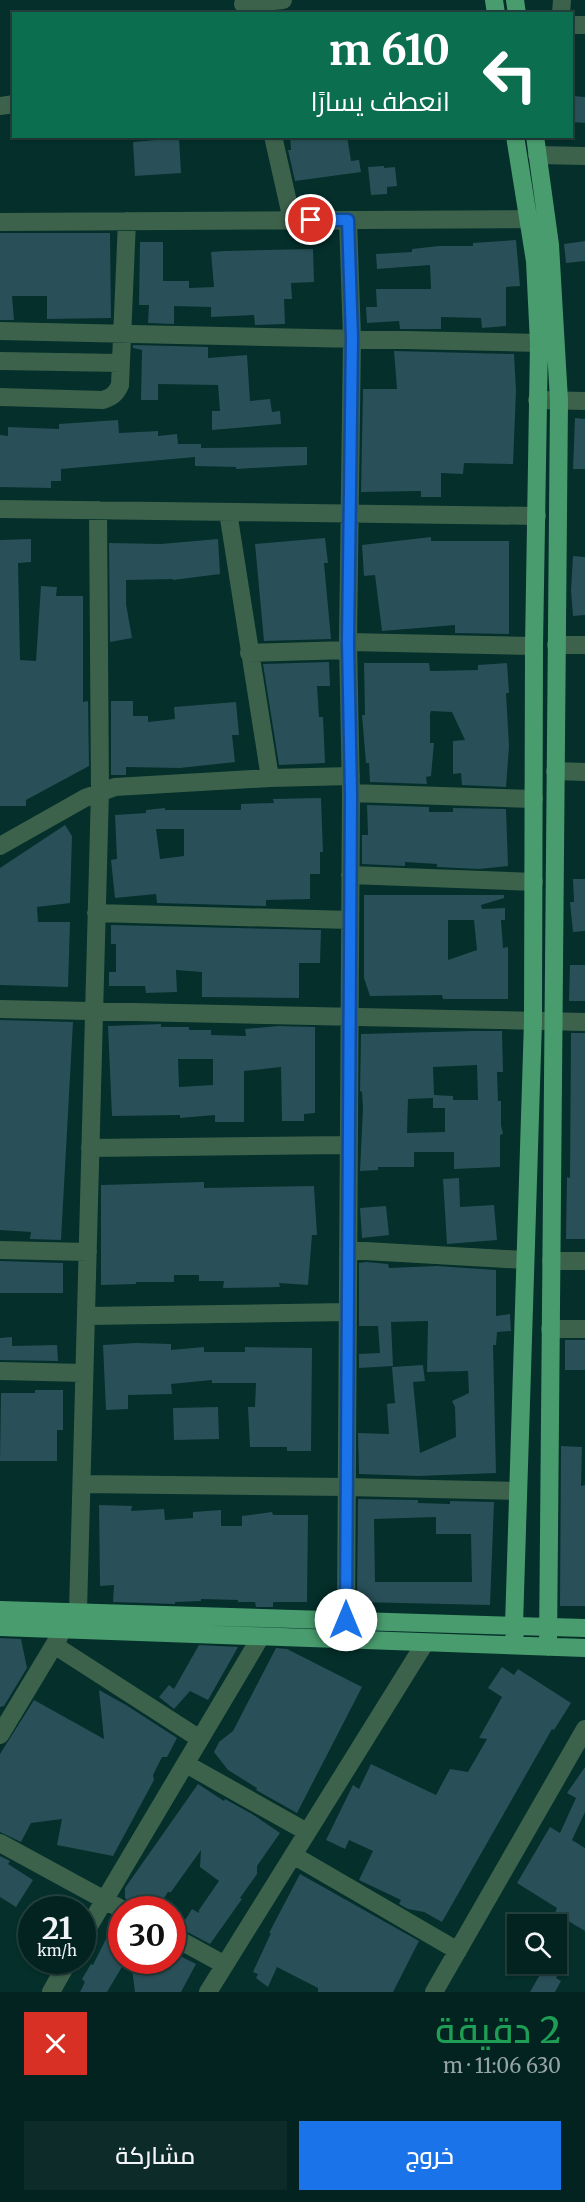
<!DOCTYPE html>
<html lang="ar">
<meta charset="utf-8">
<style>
body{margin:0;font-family:Merriweather,Cairo,serif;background:#0d2b29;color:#f1f3f6;direction:rtl;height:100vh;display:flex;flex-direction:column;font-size:22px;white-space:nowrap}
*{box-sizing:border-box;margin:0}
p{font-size:20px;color:#97a4a5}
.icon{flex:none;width:33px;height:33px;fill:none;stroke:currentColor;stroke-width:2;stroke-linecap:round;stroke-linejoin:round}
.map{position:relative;height:1992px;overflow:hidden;direction:ltr}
.drawer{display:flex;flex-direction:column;background:#032320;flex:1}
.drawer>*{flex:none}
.hud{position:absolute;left:12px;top:12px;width:561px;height:126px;border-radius:0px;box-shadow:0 2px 4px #0004,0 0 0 2px #24403e;direction:rtl;background:#0b6e4f;color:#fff;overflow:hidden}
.controls{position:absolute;left:507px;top:1914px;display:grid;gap:12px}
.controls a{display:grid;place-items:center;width:60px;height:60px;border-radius:0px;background:#032320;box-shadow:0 2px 4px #0004,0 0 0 2px #24403e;font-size:30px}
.speed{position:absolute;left:18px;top:1896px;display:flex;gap:12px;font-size:30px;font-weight:700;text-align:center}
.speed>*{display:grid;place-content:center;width:78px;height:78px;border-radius:50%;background:#032320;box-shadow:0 2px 4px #0004,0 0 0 2px #24403e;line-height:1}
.speed small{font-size:15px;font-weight:400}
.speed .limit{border:9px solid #d22;background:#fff;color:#111}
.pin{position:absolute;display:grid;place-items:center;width:51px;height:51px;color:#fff;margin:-26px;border:3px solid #fff;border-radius:50%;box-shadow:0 2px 6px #0007}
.me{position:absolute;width:66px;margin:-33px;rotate:0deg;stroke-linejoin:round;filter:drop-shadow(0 0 4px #0008)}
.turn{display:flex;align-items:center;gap:21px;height:126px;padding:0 24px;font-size:27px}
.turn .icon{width:78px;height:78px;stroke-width:2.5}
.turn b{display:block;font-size:42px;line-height:51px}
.round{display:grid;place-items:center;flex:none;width:63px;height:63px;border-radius:0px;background:#0d2b29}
.overview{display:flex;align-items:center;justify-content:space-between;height:102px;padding:0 24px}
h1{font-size:36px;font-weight:600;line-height:45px;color:#1e9e55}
.cta{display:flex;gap:12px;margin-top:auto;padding:12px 24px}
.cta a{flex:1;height:69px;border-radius:0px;background:#1a73e8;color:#fff;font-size:24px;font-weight:600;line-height:69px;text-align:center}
.cta a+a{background:#0d2b29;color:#f1f3f6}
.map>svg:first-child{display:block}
.building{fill:#294f58;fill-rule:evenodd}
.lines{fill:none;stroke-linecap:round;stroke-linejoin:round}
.minor{stroke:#3d624c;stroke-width:18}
.major{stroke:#499c6e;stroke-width:18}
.route-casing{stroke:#114b97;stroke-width:15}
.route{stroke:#1a73e8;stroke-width:10}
</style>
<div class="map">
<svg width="585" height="1992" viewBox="0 0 585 1992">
<rect width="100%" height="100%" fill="#042f2b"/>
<path class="building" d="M572,96L585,97V123L572,122Z
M290,136H347L351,161L359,160L361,172L295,181L288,150H291Z
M179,138L181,173L135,176L133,142Z
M384,166V168L395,167L397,186L387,187V194L371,195L368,167Z
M0,233H110L111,318L47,319V296H12L14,320H0Z
M516,240L520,286L506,287V326L482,328L481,318L441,317V329H400L399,321L367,323L366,307H377L376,289H431L430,265L377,269L376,254L412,252V249L439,246H473V243Z
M585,241V261L566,263L564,244Z
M140,242H163V281H189V288L214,287L211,252L225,251L313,249L314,282L291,283L292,299H284L285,324L255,325L254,315L211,317V307L174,306V324L148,323L149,305H139Z
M133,345L208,347V358L247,355L250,401L270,399L272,412L280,411L281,424L212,430V411H220L218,385L158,384V400H141L142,350L133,348Z
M394,351L514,354L516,391L513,464L464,463L463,474L441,473V497H421V491L361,492L363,389H397Z
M575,418L585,419V469H573Z
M118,420L119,433L158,431V436L177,434L178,444H201V448L307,447V465L236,469V467L195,466V457L61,469V481H51V488L0,487V435L8,436V427L59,429V424Z
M431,537V541H509V634L455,633V625L382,631L375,575L364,576L362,545Z
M325,538L328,563H324L331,639L264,641L255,544Z
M31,539V562L18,563L20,660L36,661L41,586L57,587L56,596H83V702L88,701L89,766L26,800V806H0V540Z
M218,539L220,574L173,580V579L126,580V604L132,638L110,642L109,543L161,544Z
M573,556L585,557V615L573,616L571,590Z
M329,662L330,686H317L319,717H323L325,763L279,765L263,664Z
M364,663H429L430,671L478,670V665L507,663L509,693H506L509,746L506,787L462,785L461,773L453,774V741L465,740L452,712L431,711L430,714V743H434L431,776L426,777L427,784L370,782L369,763H366L362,715H365Z
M111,701H133V716H148V722L175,719L174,707L236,702L239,735H232L235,762L180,768L126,767V775H111Z
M321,798L323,852H320V874H310V899L266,900V906L157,903L156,894L115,898L111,860L117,859L115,815L146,813V810L165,808V810H241V804L274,803L273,799ZM156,829H184V856L160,859Z
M367,805L429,807V812H453V808L506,809L508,866L479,869L437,867V864L405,862V866L362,864V835H368Z
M65,825L72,836L70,903L37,907L38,922H70L68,987L0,985V868Z
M573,879H585V931L573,932L570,902H574Z
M364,895H504V898L481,905L482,909L505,908V920H501L503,948L508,947V999H443L442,995L370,996L364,978ZM448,920H474L477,950L448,960Z
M111,925L321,930L320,963H299V998L202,997V972L176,970L177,992L146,993L145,986H109V972H116V944H111Z
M570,965H585V1001H569Z
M0,1020L73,1022L61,1240L30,1239L31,1232L0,1230Z
M161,1024V1027H189V1030H211V1035L246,1036L245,1029L278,1026L315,1027V1113L304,1114V1121H282L281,1067L244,1071V1122H215V1115L180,1118V1115L112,1116L108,1026ZM178,1059H213V1085L179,1087Z
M472,1031H502L503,1072H497L498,1101H501V1125L503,1134L500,1135V1167L454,1169V1152H414V1167H378V1170L360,1171L363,1108L362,1092L360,1091L361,1034ZM477,1065L478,1100H453V1096L434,1095L433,1067ZM433,1098V1108H445V1132L407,1133L408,1099Z
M571,1033H585V1239H566L567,1177L570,1178Z
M459,1178L460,1207L494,1205L497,1240L447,1244L443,1179Z
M204,1182V1188L314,1186L317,1235H312L308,1285L279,1283L280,1287L223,1288L224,1281H199V1275H174V1282H136V1284L101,1285V1185Z
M386,1206L389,1235L362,1238L360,1208Z
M0,1261L63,1263V1293H0Z
M366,1262L388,1264L389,1268L437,1266L496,1270V1316L510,1314L511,1331L497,1332L496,1345H493L496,1473L418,1476L359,1474L358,1433L389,1434L387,1404L395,1403L392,1367L423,1365L425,1381L413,1382L420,1453L456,1437L455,1407L452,1401L469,1393L468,1371L427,1372L428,1321L391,1322L393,1366L359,1368V1354L380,1353L378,1326H359V1263Z
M12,1337V1346L57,1345L58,1361L0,1360V1338Z
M565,1340H585V1370H565Z
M136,1343L171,1344V1350L204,1347V1352H245V1347L312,1348L311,1451H287V1447H250L248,1407H255L256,1383H212V1380L171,1384L172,1394L128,1395V1409L106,1410L103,1345Z
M35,1390H63V1430H57V1461H0L1,1393H35Z
M218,1407L219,1439L174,1440L173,1408Z
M561,1446L582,1447L581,1486L585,1485V1606H560Z
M358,1499L418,1500V1503L450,1504V1501L494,1502L490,1605L357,1602ZM436,1517V1534H471L472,1582H375L374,1519Z
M99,1505L132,1506L131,1511L164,1509L165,1520L193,1518V1512L221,1510V1526H242V1516L272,1512L273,1515H308L307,1602H273V1607H256L255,1602H238V1600L201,1599V1601L175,1602V1604L113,1602L114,1585L100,1586Z
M0,1638L21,1639L27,1668L4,1706L0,1707Z
M199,1645L238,1647L208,1700L190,1691L174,1709L159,1697L169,1685L174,1689Z
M276,1648L287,1649L362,1687L297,1813L256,1790L257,1788L228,1770L214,1752L219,1742L233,1731Z
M502,1667L514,1675L518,1669L571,1703L554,1730L552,1729L442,1922L424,1912L408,1909L399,1904L401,1900L359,1880L373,1851L349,1840L345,1849L326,1840L353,1785L359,1789L371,1764L436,1795L450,1769L468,1772L487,1739L479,1738L502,1697L488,1688Z
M99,1690L126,1705L177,1738L167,1757H162L153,1775L154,1780L113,1856L57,1845L62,1819L31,1823L21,1842L0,1832V1754L34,1700L104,1739Z
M585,1767V1812L572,1840L585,1848V1931L555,1913L557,1908L517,1883L550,1827L560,1833L576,1798L567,1793Z
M198,1784L224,1801L225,1799L252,1814L280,1833L257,1866V1874L240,1898L242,1899L210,1944L180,1928L192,1909L199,1913V1910L219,1881L200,1867L201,1850L171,1892H168L156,1910H134L132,1904L125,1898V1888Z
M0,1856L10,1861L8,1864L33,1880L16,1907L0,1897Z
M300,1874L419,1941L393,1992H318V1988L277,1967L268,1987L256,1978L258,1974L253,1972L271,1933H269Z
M116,1919L122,1921V1960H126L107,1992H80L85,1982L82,1979L91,1964L93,1965Z
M180,1956L196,1964L181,1992H135L131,1960H172V1957Z
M546,1964L560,1971L556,1978L561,1981L555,1992H530Z"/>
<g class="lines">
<path class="minor" d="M243,4L283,0
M561,14L562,0
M572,25H585
M0,106L14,104
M273,136L292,220
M537,155L585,156
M0,222L542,219
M0,331L539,343L553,341
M0,361L121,363
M0,397L103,400C112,397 116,394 120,385L127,221
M537,400L585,401
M0,509L537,516
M228,512L270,778
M348,642L534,646
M556,645H585
M249,653L348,650
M555,771L585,772
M351,793L534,799
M0,846L85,798L115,787L270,778L351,776
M350,875L534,882
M96,913L350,920
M0,1009L585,1022
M90,1148L349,1145
M0,1250L88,1252
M348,1250L525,1260
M551,1261H585
M86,1316L348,1312
M550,1329H585
M0,1371L84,1373
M82,1484L346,1487L518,1491
M78,1612L100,791L98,510
M346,1620L351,793L348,642L352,338L348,220
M54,1645L200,1739
M0,1735L59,1637
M186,1764L307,1832
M0,1843L123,1910
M293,1855L458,1951
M172,1936L225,1965
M82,1938L260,1638
M51,1992L69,1960
M208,1992L425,1643
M434,1992L585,1729"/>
<path class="major" d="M494,0L496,14
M515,0L517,14
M535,136L550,245L559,400L548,1647
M0,1610L585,1628
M0,1627L585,1648
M515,1645L514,1625L533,1021L534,646L539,343L535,261L515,136"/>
</g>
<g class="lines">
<defs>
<path id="route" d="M311,220H348L352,338L348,642L351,793L346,1620"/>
</defs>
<use href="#route" class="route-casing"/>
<use href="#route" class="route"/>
</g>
</svg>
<div class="controls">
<a><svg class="icon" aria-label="search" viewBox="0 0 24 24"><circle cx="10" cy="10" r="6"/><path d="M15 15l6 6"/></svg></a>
</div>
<div class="speed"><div>21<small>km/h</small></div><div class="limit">30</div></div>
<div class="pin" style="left:311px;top:220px;background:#d93025"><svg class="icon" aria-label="arrive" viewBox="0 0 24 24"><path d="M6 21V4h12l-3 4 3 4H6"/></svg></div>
<svg class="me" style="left:346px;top:1620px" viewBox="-20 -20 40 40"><circle r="19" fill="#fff"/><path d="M0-13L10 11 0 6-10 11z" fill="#1a73e8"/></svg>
<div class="hud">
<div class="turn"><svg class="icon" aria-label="left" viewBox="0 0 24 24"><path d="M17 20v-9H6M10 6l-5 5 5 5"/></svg><div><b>610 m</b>انعطف يسارًا</div></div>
</div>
</div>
<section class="drawer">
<div class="overview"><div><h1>2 دقيقة</h1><p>630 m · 11:06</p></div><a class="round" style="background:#d93025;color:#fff"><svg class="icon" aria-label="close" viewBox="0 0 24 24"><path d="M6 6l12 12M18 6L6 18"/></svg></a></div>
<div class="cta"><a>خروج</a><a>مشاركة</a></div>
</section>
